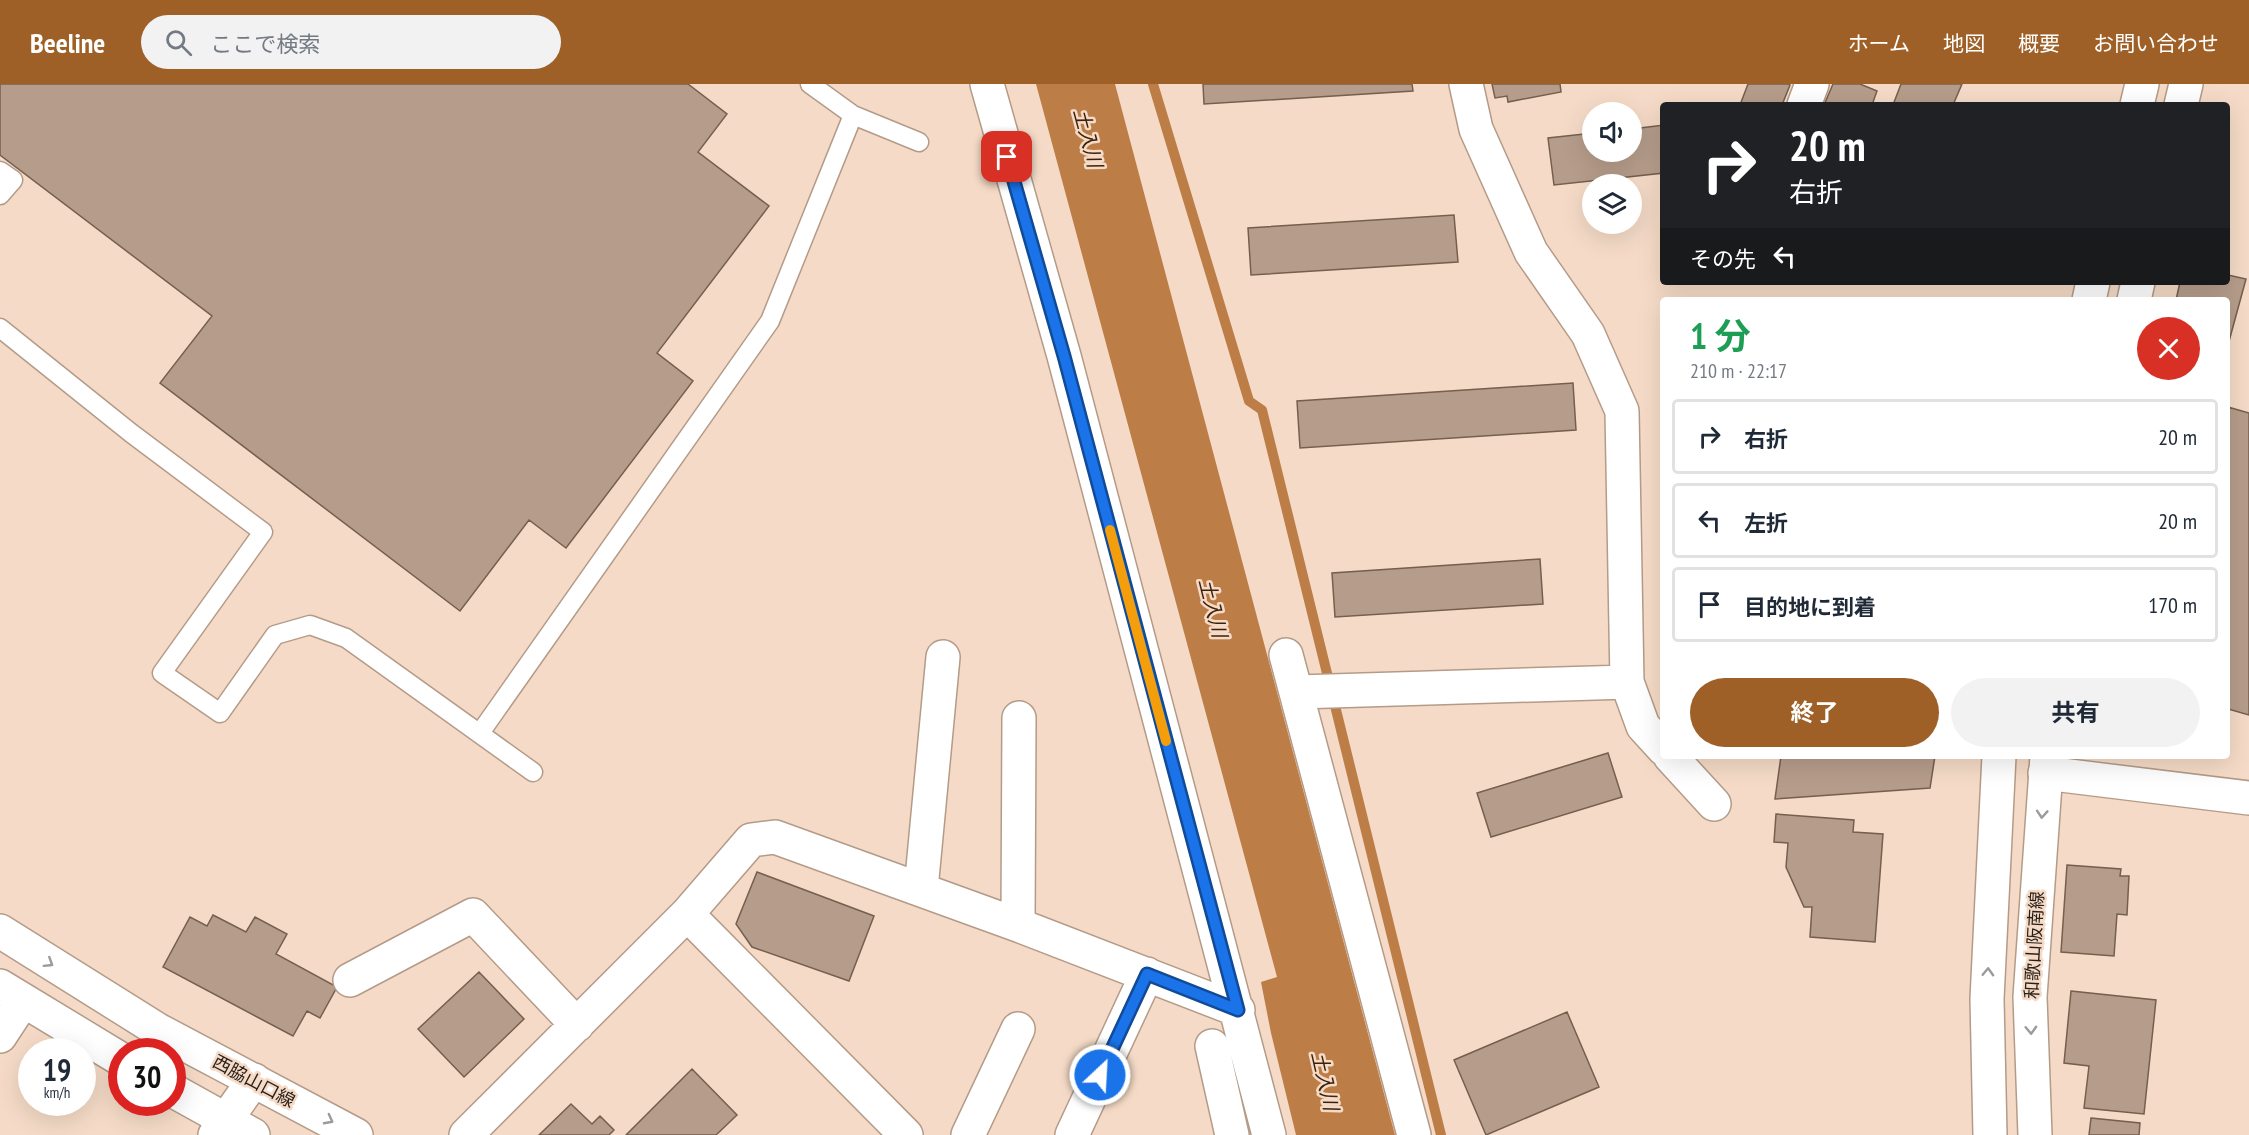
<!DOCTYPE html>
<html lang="ja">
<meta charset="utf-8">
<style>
body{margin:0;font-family:"PT Sans Narrow","Noto Sans JP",sans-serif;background:#f2f2f3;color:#1f2937;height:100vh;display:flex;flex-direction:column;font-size:22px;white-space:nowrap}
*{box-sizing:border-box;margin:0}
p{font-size:20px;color:#747a83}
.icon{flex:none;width:33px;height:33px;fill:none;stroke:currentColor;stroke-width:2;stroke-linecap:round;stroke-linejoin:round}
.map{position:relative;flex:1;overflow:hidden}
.sheet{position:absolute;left:1660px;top:213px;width:570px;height:462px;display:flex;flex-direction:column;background:#fff;border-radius:6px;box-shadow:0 6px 24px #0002}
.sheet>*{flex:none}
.top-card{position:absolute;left:1660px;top:18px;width:570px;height:183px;border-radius:6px;box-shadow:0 6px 24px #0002;background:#202124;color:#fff;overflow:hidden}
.controls{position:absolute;left:1582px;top:18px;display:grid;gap:12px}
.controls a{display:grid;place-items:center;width:60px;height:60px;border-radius:50%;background:#fff;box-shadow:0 6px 24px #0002;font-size:30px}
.speed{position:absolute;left:18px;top:954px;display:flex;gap:12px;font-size:30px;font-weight:700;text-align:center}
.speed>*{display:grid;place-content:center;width:78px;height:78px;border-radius:50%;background:#fff;box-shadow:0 6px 24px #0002;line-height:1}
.speed small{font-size:15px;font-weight:400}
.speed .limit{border:9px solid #d22;background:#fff;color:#111}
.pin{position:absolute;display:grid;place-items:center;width:51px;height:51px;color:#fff;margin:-26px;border-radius:12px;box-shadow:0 3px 9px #0006}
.me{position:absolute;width:66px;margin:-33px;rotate:25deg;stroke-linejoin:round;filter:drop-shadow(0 0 4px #0008)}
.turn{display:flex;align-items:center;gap:21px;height:126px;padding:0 30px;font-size:27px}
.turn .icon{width:78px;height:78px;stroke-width:2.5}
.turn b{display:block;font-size:42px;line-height:51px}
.then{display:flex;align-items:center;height:57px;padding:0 30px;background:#0003;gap:12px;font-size:22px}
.round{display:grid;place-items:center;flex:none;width:63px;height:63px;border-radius:32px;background:#f2f2f3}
.head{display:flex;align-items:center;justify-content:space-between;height:102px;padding:0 30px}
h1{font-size:36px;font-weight:700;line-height:45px;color:#1e9e55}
.button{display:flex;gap:12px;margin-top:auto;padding:12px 30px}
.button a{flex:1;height:69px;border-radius:36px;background:#9e6026;color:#fff;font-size:24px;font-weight:700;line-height:69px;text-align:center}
.button a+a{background:#f2f2f3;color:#1f2937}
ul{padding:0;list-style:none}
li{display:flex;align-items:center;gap:18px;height:75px;margin:0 12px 9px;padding:0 18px;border:3px solid #e0e1e3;border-radius:6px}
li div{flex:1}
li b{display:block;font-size:22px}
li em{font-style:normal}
header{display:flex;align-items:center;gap:36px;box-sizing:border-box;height:84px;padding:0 30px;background:#9e6026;color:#fff}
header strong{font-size:28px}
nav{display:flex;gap:33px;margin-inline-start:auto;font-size:21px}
.search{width:420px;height:54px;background:#f2f2f3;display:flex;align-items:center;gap:15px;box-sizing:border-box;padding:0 21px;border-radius:33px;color:#747a83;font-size:22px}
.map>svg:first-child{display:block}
.water{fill:#bd7d46}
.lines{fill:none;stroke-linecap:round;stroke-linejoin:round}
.stream{stroke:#bd7d46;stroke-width:10}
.building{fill:#b69d8b;stroke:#755f4d;stroke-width:1.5}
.service-casing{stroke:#b49b88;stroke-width:21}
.minor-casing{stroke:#b49b88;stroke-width:36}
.tertiary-casing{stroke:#b49b88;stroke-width:36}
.secondary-casing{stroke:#b49b88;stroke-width:36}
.service{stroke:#fff;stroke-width:18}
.minor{stroke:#fff;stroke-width:33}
.tertiary{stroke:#fff;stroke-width:33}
.secondary{stroke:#fff;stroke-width:33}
.oneway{stroke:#9e9a97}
.route-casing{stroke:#114b97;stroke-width:15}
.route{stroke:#1a73e8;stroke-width:10}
.slow{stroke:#f59e0b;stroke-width:10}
.labels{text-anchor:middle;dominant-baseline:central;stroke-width:5;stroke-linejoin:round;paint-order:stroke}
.street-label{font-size:18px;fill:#281f18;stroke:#f5dbc7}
.water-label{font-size:20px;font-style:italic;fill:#3d2209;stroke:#f5dbc7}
</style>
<header>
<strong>Beeline</strong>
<div class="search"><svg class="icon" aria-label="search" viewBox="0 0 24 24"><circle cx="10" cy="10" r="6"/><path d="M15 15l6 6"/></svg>ここで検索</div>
<nav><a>ホーム</a><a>地図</a><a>概要</a><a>お問い合わせ</a></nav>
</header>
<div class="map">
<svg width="2249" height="1051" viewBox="0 0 2249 1051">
<rect width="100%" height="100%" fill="#f5dbc7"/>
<path class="water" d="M1036,0H1115L1395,1051H1296L1271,949L1261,898L1277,893Z"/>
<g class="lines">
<path class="stream" d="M1153,0L1249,317L1262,326L1441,1051"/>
</g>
<path class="building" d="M0,0H688L727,30L698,68L769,122L657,269L693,297L566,464L529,436L460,527L160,299L212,232L0,71Z
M1203,0H1412L1413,7L1204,20Z
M1492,0H1560L1561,8L1508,18L1507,12L1495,14Z
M1748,0H1788L1790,1L1782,21H1740Z
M1833,0H1860L1877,7L1872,21H1824Z
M1901,0H1962L1953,21H1893Z
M1664,41V89L1554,101L1548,54L1593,49V68H1632V45Z
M1454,131L1458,178L1251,191L1248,144Z
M2228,191L2246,195L2228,261V216H2176L2180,198H2228Z
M1573,299L1576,346L1300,364L1297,317Z
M2228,323L2249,329V631L2228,625Z
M1540,475L1543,520L1335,533L1332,489Z
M1608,669L1622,713L1491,753L1477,709Z
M1781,672H1935L1930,704L1775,715Z
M1776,730L1854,736L1853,748L1883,750L1875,858L1810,853L1812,823H1804L1786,783L1788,759L1774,758Z
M2067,781L2121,785L2120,792H2129L2127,831L2117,830L2114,872L2061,868Z
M757,788L874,832L849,897L752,863L736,840Z
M213,831L246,848L255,833L287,850L276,870L337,903L320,934L307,927L293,952L163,883L190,833L207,842Z
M479,888L524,935L464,993L418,945Z
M2071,907L2156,916L2144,1030L2084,1024L2089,982L2064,979Z
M1567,928L1599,1003L1486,1051L1454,976Z
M692,985L737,1031L716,1051H626Z
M571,1020L592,1040L600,1032L614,1046L609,1051H539Z
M2091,1034L2140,1039L2139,1051H2089Z"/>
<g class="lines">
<defs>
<path id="service" d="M810,0L853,31L919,58
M0,87L13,96L0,111
M0,244L131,349L263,448L162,589L220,629L275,551L310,541L346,554L533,688
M480,649L770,237L853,31"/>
<path id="minor" d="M987,0L1064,272L1269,1051
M1466,0L1476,45L1531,168L1588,250L1622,327L1627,598L1643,642L1664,665
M1804,21L1812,0
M1286,571L1414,1051
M1298,608L1627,598
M1670,672L1714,720
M2045,689L2249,714
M921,805L943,573
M687,830L906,1051
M1018,841L1019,634
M350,896L473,831L577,941
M0,952L23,917
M1212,962L1232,1051
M215,1051L254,996
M466,1051L687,830L751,756L775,753L1018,841L1238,926
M968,1051L1018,945
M1072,1051L1147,890"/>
<path id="tertiary" d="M0,847L158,946L356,1051
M0,902L122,976
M172,1006L253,1051"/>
<path id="secondary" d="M2137,21L2142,0
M2181,21L2186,0
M2089,216L2093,198
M2134,216L2138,198
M1990,1051L1987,915L1999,672
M2035,1051L2030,913L2047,672"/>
</defs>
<use href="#service" class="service-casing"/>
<use href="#minor" class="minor-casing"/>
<use href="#tertiary" class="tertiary-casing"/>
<use href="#secondary" class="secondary-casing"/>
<use href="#service" class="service"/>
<use href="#minor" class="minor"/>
<use href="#tertiary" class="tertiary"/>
<use href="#secondary" class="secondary"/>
</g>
<defs><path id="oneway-chevron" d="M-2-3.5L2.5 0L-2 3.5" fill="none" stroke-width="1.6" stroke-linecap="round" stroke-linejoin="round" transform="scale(1.5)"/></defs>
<g class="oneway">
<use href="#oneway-chevron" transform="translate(2042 730) rotate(94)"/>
<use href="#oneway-chevron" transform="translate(49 879) rotate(32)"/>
<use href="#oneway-chevron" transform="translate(1988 888) rotate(-88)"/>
<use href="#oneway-chevron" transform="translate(2031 946) rotate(88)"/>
<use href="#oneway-chevron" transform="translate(329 1036) rotate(28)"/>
</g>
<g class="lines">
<defs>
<path id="route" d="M1007,73L1064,272L1238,926L1147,890L1100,991"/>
</defs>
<use href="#route" class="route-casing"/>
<use href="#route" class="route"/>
<path class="slow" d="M1110,446L1166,657"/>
</g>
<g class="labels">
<g class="street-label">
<text transform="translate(2034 861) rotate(-87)">和歌山阪南線</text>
<text transform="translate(254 997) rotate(28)">西脇山口線</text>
</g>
<g class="water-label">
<text transform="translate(1088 54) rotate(75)">土入川</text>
<text transform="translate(1213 524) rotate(76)">土入川</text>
<text transform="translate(1325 997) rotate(77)">土入川</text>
</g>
</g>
</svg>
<div class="controls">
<a><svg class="icon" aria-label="sound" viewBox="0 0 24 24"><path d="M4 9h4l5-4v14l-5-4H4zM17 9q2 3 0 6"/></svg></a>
<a><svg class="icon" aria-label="layers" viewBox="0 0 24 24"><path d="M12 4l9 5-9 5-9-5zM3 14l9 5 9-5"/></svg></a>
</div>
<div class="speed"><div>19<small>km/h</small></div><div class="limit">30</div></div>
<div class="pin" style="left:1007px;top:73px;background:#d93025"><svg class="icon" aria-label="arrive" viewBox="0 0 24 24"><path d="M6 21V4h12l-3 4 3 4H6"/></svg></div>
<svg class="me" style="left:1100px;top:991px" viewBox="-20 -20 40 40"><circle r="17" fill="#1a73e8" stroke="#fff" stroke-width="3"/><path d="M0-11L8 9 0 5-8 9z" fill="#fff"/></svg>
<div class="top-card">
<div class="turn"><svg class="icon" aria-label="right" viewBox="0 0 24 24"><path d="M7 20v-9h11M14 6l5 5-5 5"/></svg><div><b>20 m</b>右折</div></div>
<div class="then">その先<svg class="icon" aria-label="left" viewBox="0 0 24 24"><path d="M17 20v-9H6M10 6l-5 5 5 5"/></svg></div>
</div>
<section class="sheet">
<div class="head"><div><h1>1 分</h1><p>210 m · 22:17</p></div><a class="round" style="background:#d93025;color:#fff"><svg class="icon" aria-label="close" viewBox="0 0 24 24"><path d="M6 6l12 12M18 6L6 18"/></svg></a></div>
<ul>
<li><svg class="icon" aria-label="right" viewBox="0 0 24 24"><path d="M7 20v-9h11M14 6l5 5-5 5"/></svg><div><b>右折</b></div><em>20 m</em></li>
<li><svg class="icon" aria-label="left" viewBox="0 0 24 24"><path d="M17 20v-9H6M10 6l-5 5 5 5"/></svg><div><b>左折</b></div><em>20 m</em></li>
<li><svg class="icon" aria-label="arrive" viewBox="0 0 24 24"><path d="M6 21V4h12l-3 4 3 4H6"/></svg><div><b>目的地に到着</b></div><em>170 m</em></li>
</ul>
<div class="button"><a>終了</a><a>共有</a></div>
</section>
</div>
